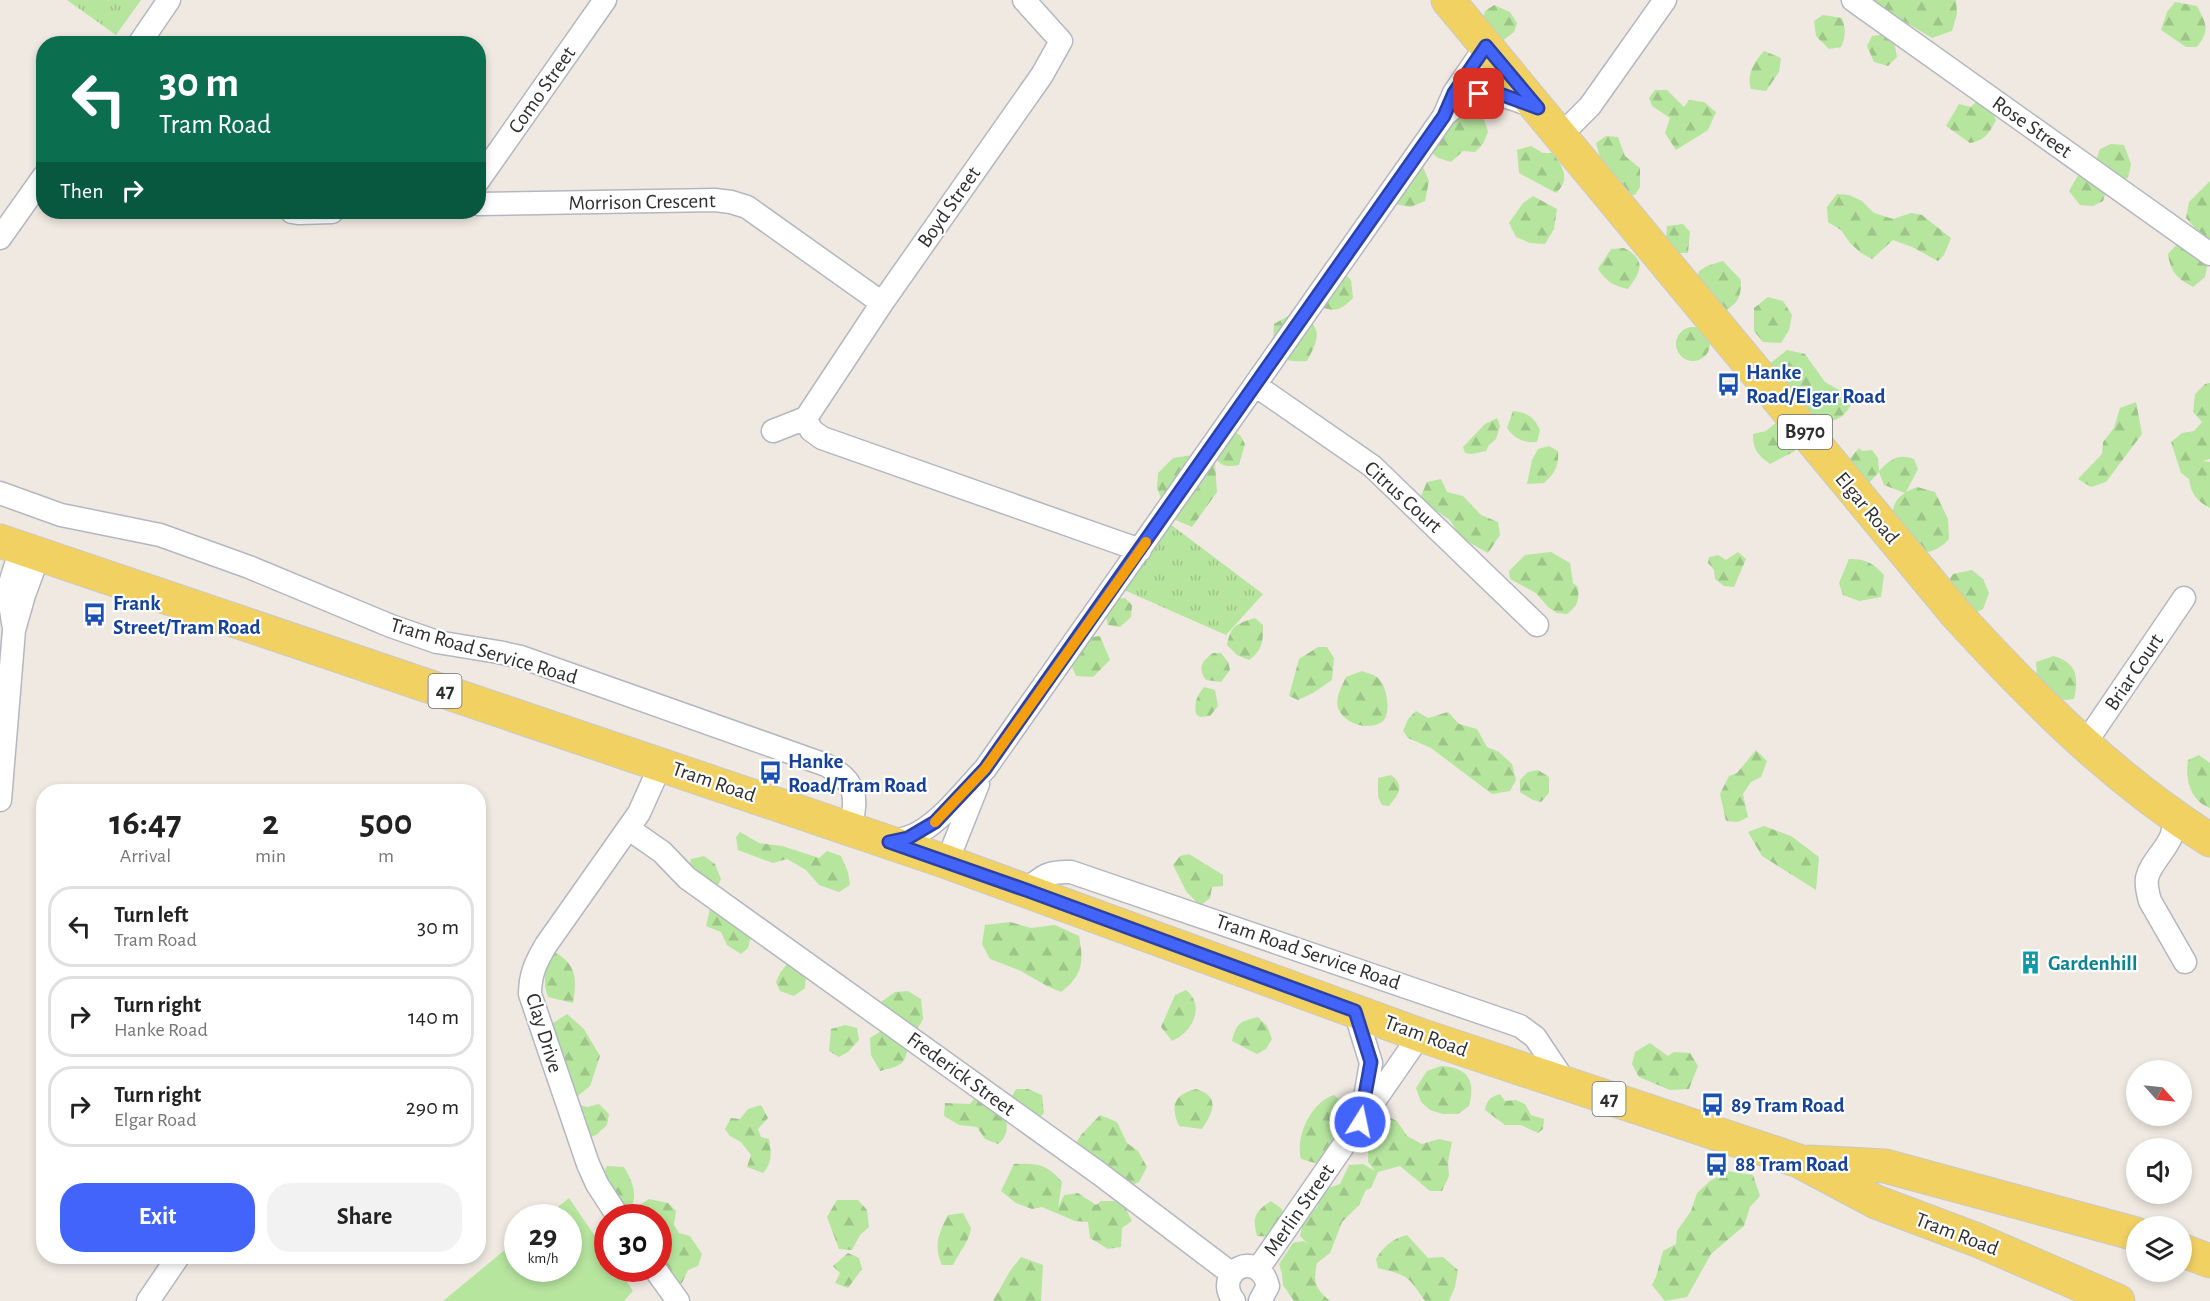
<!DOCTYPE html>
<style>
body{margin:0;font-family:"Alegreya Sans",sans-serif;background:#f2f2f2;color:#222;height:100vh;display:flex;flex-direction:column;font-size:22px;white-space:nowrap}
*{box-sizing:border-box;margin:0}
p{font-size:20px;color:#767676}
.icon{flex:none;width:33px;height:33px;fill:none;stroke:currentColor;stroke-width:2;stroke-linecap:round;stroke-linejoin:round}
.map{position:relative;flex:1;overflow:hidden}
.sheet{position:absolute;left:36px;top:784px;width:450px;height:480px;display:flex;flex-direction:column;background:#fff;border-radius:24px;box-shadow:0 3px 9px #0003}
.sheet>*{flex:none}
.guide{position:absolute;left:36px;top:36px;width:450px;height:183px;border-radius:24px;box-shadow:0 3px 9px #0003;background:#0b6e4f;color:#fff;overflow:hidden}
.needle{width:39px;rotate:117deg}
.controls{position:absolute;left:2126px;top:1060px;display:grid;gap:12px}
.controls a{display:grid;place-items:center;width:66px;height:66px;border-radius:50%;background:#fff;box-shadow:0 3px 9px #0003;font-size:30px}
.speed{position:absolute;left:504px;top:1204px;display:flex;gap:12px;font-size:30px;font-weight:700;text-align:center}
.speed>*{display:grid;place-content:center;width:78px;height:78px;border-radius:50%;background:#fff;box-shadow:0 3px 9px #0003;line-height:1}
.speed small{font-size:15px;font-weight:400}
.speed .limit{border:9px solid #d22;background:#fff;color:#111}
.pin{position:absolute;display:grid;place-items:center;width:51px;height:51px;color:#fff;margin:-26px;border-radius:12px;box-shadow:0 3px 9px #0006}
.me{position:absolute;width:66px;margin:-33px;rotate:10deg;stroke-linejoin:round;filter:drop-shadow(0 0 4px #0008)}
.turn{display:flex;align-items:center;gap:21px;height:126px;padding:0 24px;font-size:27px}
.turn .icon{width:78px;height:78px;stroke-width:2.5}
.turn b{display:block;font-size:42px;line-height:51px}
.then{display:flex;align-items:center;height:57px;padding:0 24px;background:#0003;gap:12px;font-size:22px}
.eta{display:flex;justify-content:space-evenly;align-items:center;height:102px;text-align:center}
.eta b{font-size:36px;font-weight:600;line-height:42px}
.button{display:flex;gap:12px;margin-top:auto;padding:12px 24px}
.button a{flex:1;height:69px;border-radius:24px;background:#4264fb;color:#fff;font-size:24px;font-weight:600;line-height:69px;text-align:center}
.button a+a{background:#f2f2f2;color:#222}
ul{padding:0;list-style:none}
li{display:flex;align-items:center;gap:18px;height:81px;margin:0 12px 9px;padding:0 12px;border:3px solid #e0e0e0;border-radius:24px}
li div{flex:1}
li b{display:block;font-size:22px}
li em{font-style:normal}
.map>svg:first-child{display:block}
.grass{fill:#b6e59e}
.forest{fill:url(#forest-firs)}
.park{fill:url(#park-tufts)}
.lines{fill:none;stroke-linecap:round;stroke-linejoin:round}
.minor-casing{stroke:#b4b7c1;stroke-width:25}
.primary-casing{stroke:#c9c9c9;stroke-width:35}
.minor{stroke:#fff;stroke-width:22}
.primary{stroke:#f2d163;stroke-width:33}
.route-casing{stroke:#2b41a3;stroke-width:15}
.route{stroke:#4264fb;stroke-width:10}
.slow{stroke:#f59e0b;stroke-width:10}
.labels{text-anchor:middle;dominant-baseline:central;stroke-width:4.5;stroke-linejoin:round;paint-order:stroke}
.shield{fill:#fff;stroke:#6d6d6d;stroke-width:1.5}
.shield-label{font-size:20px;font-weight:bold;fill:#2e2e2e}
.street-label{font-size:21px;fill:#2e2e2e;stroke:#fff}
.transit-label{font-size:21px;font-weight:bold;fill:#164399;stroke:#fff;text-anchor:start}
.culture-label{font-size:21px;font-weight:bold;fill:#0d838f;stroke:#fff;text-anchor:start}
</style>
<div class="map">
<svg width="2210" height="1301" viewBox="0 0 2210 1301">
<defs>
<pattern id="forest-firs" width="22" height="20" patternUnits="userSpaceOnUse" patternTransform="scale(1.5)"><rect width="22" height="20" fill="#b6e59e"/><path d="M5 1l3.5 6h-7zM16 11l3.5 6h-7z" fill="#9dc588"/></pattern>
<pattern id="park-tufts" width="24" height="20" patternUnits="userSpaceOnUse" patternTransform="scale(1.5)"><rect width="24" height="20" fill="#b6e59e"/><path d="M3 7l-1-3M5 7V3M7 7l1-3M15 17l-1-3M17 17v-4M19 17l1-3" fill="none" stroke="#9dc588"/></pattern>
</defs>
<rect width="100%" height="100%" fill="#efe9e1"/>
<path class="grass" d="M569,1198L607,1254L608,1269H618L633,1291L624,1301H443L517,1240L518,1269H568V1218H544Z"/>
<path class="forest" d="M1869,0H1956L1957,14L1952,31L1932,38Z
M2175,2L2197,6C2207,25 2210,30 2197,47H2186L2161,30L2167,12Z
M1494,5L1510,12L1517,23L1514,32L1501,42L1482,21L1485,11Z
M1823,15L1842,18C1846,29 1846,36 1841,47L1829,49L1816,36L1814,21Z
M1888,34L1894,41L1897,57L1888,66L1874,62L1867,46L1872,36Z
M1764,51L1781,58L1779,72L1766,91L1751,89C1746,75 1754,62 1764,51Z
M1655,90H1667L1684,107L1689,100L1704,102L1716,112L1708,130L1676,150L1665,133L1670,118L1652,106L1649,98Z
M1979,99L1989,104L1996,120C1989,134 1985,140 1970,143L1946,126L1959,104L1971,107Z
M1469,110L1484,119L1488,132L1483,144L1475,152L1463,151L1451,162L1438,158L1427,149L1431,137Z
M1606,136L1618,137L1625,156L1640,168V187L1635,195L1620,194L1601,161L1596,143Z
M2111,144L2124,145L2131,164L2128,178L2118,180L2096,160L2100,149Z
M1531,146L1543,153H1552C1563,165 1571,180 1556,193L1519,173L1517,150Z
M1412,165L1423,167L1429,181L1425,201L1411,207L1394,204Z
M2087,166L2108,187L2103,201L2093,206L2080,205L2069,191L2077,177Z
M2210,181V238L2209,239L2195,228L2186,218L2189,202Z
M1837,194L1849,195L1862,201L1874,213L1893,219L1911,213L1922,215L1951,238L1944,255L1938,261L1912,247L1893,240L1872,259L1861,253L1850,243L1841,230L1828,222L1827,207Z
M1533,196L1557,209L1554,229L1545,244L1530,243L1516,237L1509,223L1523,203Z
M1683,224L1690,232L1688,253H1675L1666,237L1667,226Z
M2179,242L2208,263L2205,277L2193,287C2177,278 2171,273 2168,254Z
M1624,248C1647,260 1641,272 1628,289C1613,286 1606,281 1598,269L1611,249Z
M1723,261L1741,280C1741,299 1738,303 1722,313L1695,287L1699,271L1707,266Z
M1343,272L1351,280L1353,298C1342,309 1336,313 1321,307Z
M1768,297L1783,301L1792,315L1789,330L1781,343L1763,342L1754,331V308Z
M1293,313C1323,324 1321,336 1307,361C1276,363 1272,353 1274,324Z
M1676 344a17 17 0 1 1 34 0a17 17 0 1 1-34 0Z
M1787,350L1805,354L1825,382L1841,391L1852,403C1827,451 1786,388 1767,366Z
M2210,383V459L2203,461L2210,462V508C2197,501 2191,494 2189,479L2181,473L2171,442L2182,433L2194,431L2202,422L2193,412L2195,394L2205,384Z
M2136,402L2142,434L2106,482L2091,487L2078,479L2102,454L2103,442L2114,428L2120,408Z
M1513,411C1527,413 1534,416 1540,430L1537,442C1524,443 1515,439 1507,428Z
M1497,418L1500,426L1496,439L1489,445L1486,451L1472,454L1465,453L1463,447L1485,424Z
M1778,421L1794,439L1795,451L1770,464C1758,455 1753,450 1753,434L1766,431Z
M1231,431L1240,435L1245,444L1239,465C1226,468 1219,465 1212,454Z
M1549,446L1558,451C1559,466 1555,473 1544,483L1527,484L1532,460L1538,449Z
M1859,448L1862,451L1872,450L1878,458L1879,471C1890,460 1898,453 1914,459L1918,469L1906,492L1917,487L1935,492L1948,519L1949,539C1939,550 1930,553 1915,553C1909,546 1900,539 1896,531C1889,518 1892,500 1905,493L1884,485L1879,472L1869,483L1848,461Z
M1199,454L1215,464L1217,492L1192,527L1169,517L1157,488L1158,473L1173,458Z
M1441,479L1447,492L1463,496L1481,515L1498,522L1500,535L1488,553L1460,537L1450,520L1426,504L1421,496L1427,482Z
M1551,552L1570,563L1573,583L1578,587C1579,601 1578,606 1567,614L1557,613L1548,607L1536,593L1510,579L1509,571L1525,555Z
M1738,552L1746,559L1734,587L1724,586L1715,579L1714,570L1708,563L1709,557L1718,555L1726,560Z
M1849,559C1866,559 1873,563 1884,575L1881,597L1859,601L1843,595L1839,583Z
M1972,570L1983,579L1989,593L1983,609L1971,615L1939,594L1953,574Z
M1125,598L1132,605L1131,617L1120,627L1108,625L1104,608L1112,599Z
M1255,618L1263,625C1263,641 1263,650 1249,660L1237,655L1227,645C1231,625 1236,624 1255,618Z
M1100,636L1110,660L1093,677L1076,676L1071,664L1077,639Z
M1318,647H1327L1334,658L1332,680L1313,693L1298,700L1289,696L1299,659Z
M1213,653H1221L1228,662L1230,670L1221,682L1206,680C1197,668 1202,661 1213,653Z
M2054,656C2077,663 2079,677 2074,699L2066,700L2049,697L2037,679L2036,662Z
M1362,671C1367,673 1376,675 1379,679C1387,686 1392,715 1382,722C1368,731 1344,724 1338,708C1335,698 1342,686 1346,677Z
M1204,687L1215,690L1218,706L1210,716L1200,717L1196,714C1194,702 1197,696 1204,687Z
M1416,711L1428,718L1448,712L1459,724L1477,729L1487,747L1499,752L1512,764L1516,780L1510,791L1492,794L1431,748L1408,738L1403,731L1408,719Z
M1756,750L1767,761L1761,777L1751,782L1743,794L1748,817L1738,822L1726,821L1720,794L1729,776L1737,773Z
M2199,755L2210,763V808C2190,801 2185,779 2188,760Z
M1538,770L1549,777V793L1541,802L1533,800L1520,792V780L1528,772Z
M1391,775C1406,786 1398,795 1389,806L1382,805L1378,797V778Z
M1764,826L1791,836L1819,857L1816,890L1762,856L1748,832Z
M740,832L759,843L782,846L819,858L827,851L841,856L848,872L850,885L839,892L819,885L806,870L787,859L773,863L738,850L736,837Z
M1189,854L1223,875V886L1212,887L1210,898L1200,906L1186,891L1173,865L1180,856Z
M704,856L715,864L721,879L717,887L688,874L691,859Z
M710,909L725,915L751,937L748,948L741,954L727,945L721,932L706,926Z
M1010,922L1031,928L1055,925L1079,936C1084,962 1083,975 1061,992L1047,986L1021,971L990,959L982,944L985,925Z
M555,952C577,965 577,980 573,1003L548,997L545,987V957Z
M788,963L806,977L805,988L794,996L780,991L776,982L780,973Z
M1186,990C1206,1006 1192,1033 1172,1041L1161,1027L1175,995Z
M908,991L921,999L923,1019L918,1028L886,1016L881,1002L895,992Z
M567,1014L584,1029L600,1056L590,1086L578,1096L562,1091L550,1025Z
M1258,1017L1267,1026L1272,1039L1266,1049L1257,1054L1232,1041C1236,1023 1241,1021 1258,1017Z
M845,1025L857,1028L859,1040L848,1052L839,1057L829,1051L831,1029Z
M886,1028L908,1047C905,1067 898,1066 880,1071L871,1055L870,1038Z
M1650,1043L1668,1056L1674,1052L1690,1053L1698,1066L1689,1089L1670,1090L1639,1077L1632,1064L1635,1052Z
M1441,1066C1468,1068 1476,1080 1469,1106L1458,1114H1443L1430,1110L1421,1102L1416,1088L1427,1071Z
M1016,1089H1028L1042,1095L1044,1113L1032,1126L1008,1103Z
M1196,1089C1221,1096 1213,1113 1202,1129L1179,1126C1170,1106 1174,1094 1196,1089Z
M1500,1094L1505,1101L1516,1100L1525,1104L1531,1115L1544,1119L1543,1129L1538,1133L1521,1125H1505L1485,1110C1487,1100 1490,1097 1500,1094Z
M1334,1095L1344,1104L1333,1132L1331,1153L1322,1165L1301,1159C1295,1137 1311,1102 1334,1095Z
M984,1096L1002,1104C1006,1119 1012,1133 998,1144L985,1139L977,1127L959,1125L944,1116L945,1103L970,1104L974,1099Z
M576,1104L587,1107L599,1104L609,1114L607,1125L596,1135L580,1141Z
M761,1105L768,1118L758,1129L761,1137L769,1139C771,1152 773,1162 763,1173L747,1167L751,1155L741,1142L730,1136L725,1129L731,1118L740,1119L748,1109Z
M1100,1115L1117,1122L1127,1143L1138,1151L1147,1167L1139,1182L1127,1187L1075,1145L1081,1135Z
M1386,1116L1397,1121L1407,1136L1422,1144L1439,1139L1452,1142L1448,1162L1449,1176L1442,1191H1430L1400,1166L1378,1172L1371,1188L1366,1190L1359,1205L1342,1222L1330,1253L1317,1263C1313,1283 1315,1288 1330,1301H1294L1283,1285L1282,1274L1279,1264L1293,1243L1303,1241L1308,1244L1300,1236L1303,1223L1317,1207L1325,1189L1340,1184L1349,1165L1363,1164L1375,1171L1368,1162L1369,1125Z
M1014,1164C1037,1163 1047,1164 1062,1182L1058,1208L1064,1195L1078,1193L1096,1205L1101,1201H1122L1132,1221L1122,1228L1121,1247L1108,1249L1090,1238L1088,1222L1075,1221L1042,1207L1032,1209L1016,1203L1001,1191Z
M607,1166L624,1167C634,1183 640,1201 625,1216L603,1173Z
M1727,1171L1753,1175L1760,1196L1750,1207L1744,1226L1711,1254L1687,1297L1665,1301L1652,1285L1656,1277L1663,1251L1676,1244L1677,1231L1691,1211L1697,1193L1710,1181Z
M649,1199L668,1203L676,1211L674,1225L679,1233L690,1236L702,1254L698,1266L688,1270L682,1283L667,1290L658,1269V1218H637L638,1206Z
M837,1200H858L867,1210L869,1227L860,1235L852,1250L839,1249L827,1217Z
M1271,1201L1282,1209L1286,1224L1273,1237L1257,1236C1252,1216 1255,1212 1271,1201Z
M963,1213L971,1228C969,1242 960,1251 953,1265H942C933,1246 939,1232 948,1215Z
M1407,1235L1428,1258L1443,1257L1458,1270L1455,1287L1449,1301H1425C1407,1275 1409,1276 1378,1268L1376,1259C1384,1246 1392,1239 1407,1235Z
M848,1253L859,1258L862,1269L848,1288L835,1283L840,1273L833,1266Z
M1021,1257L1043,1265L1041,1301H993L1010,1271Z"/>
<path class="park" d="M67,0H141L116,35Z
M1162,518L1263,594L1226,635L1115,586Z"/>
<g class="lines">
<defs>
<path id="minor" d="M1853,0L2210,254
M139,44L169,0
M1447,113C1480,84 1497,93 1535,107
M1560,136L1590,106L1665,0
M478,181L605,0
M478,204L715,200L731,202L747,207L882,303
M292,212L298,213L332,212
M0,238L44,176
M1255,385L1372,466L1537,625
M806,418L882,303L1042,75L1061,41L1024,0
M773,431L806,418L811,430L822,438L1140,550
M0,493L61,515L160,535L249,567L391,626L437,642L498,652L521,657L826,765C857,781 858,797 850,829
M13,623L8,590L21,548
M2084,745L2184,598
M0,800L14,630L24,595L39,554
M2170,815C2183,839 2152,856 2147,878C2146,885 2148,894 2150,901L2185,962
M629,829L662,852L687,878L1100,1174L1232,1274
M889,842C900,840 911,838 920,832C945,817 965,790 985,769L1444,116L1454,93L1486,46
M947,862L978,784
M1026,890C1043,876 1048,871 1071,872L1520,1026L1535,1037L1567,1085
M1355,1011L1371,1063L1362,1115
M619,1218L597,1184L588,1164L530,994C530,974 536,962 546,945L639,813L661,764
M655,1269L678,1301
M1258,1269L1420,1035
M148,1301L178,1257
M1234,1301C1212,1272 1258,1247 1268,1286L1260,1301"/>
<path id="primary" d="M1448,0L1957,615C2035,700 2112,778 2210,840
M0,541L947,862L1420,1035L1799,1161L1876,1202L1977,1240L2118,1301
M1810,1162L1885,1166L2136,1234
M2181,1250L2210,1261"/>
</defs>
<use href="#minor" class="minor-casing"/>
<use href="#primary" class="primary-casing"/>
<use href="#minor" class="minor"/>
<use href="#primary" class="primary"/>
</g>
<g class="lines">
<defs>
<path id="route" d="M1360,1122L1371,1062L1355,1011L1026,890L889,842L908,838L935,822L985,769L1444,116L1454,93L1486,46L1538,108L1500,94H1479"/>
</defs>
<use href="#route" class="route-casing"/>
<use href="#route" class="route"/>
<path class="slow" d="M935,822L985,769L1146,542"/>
</g>
<defs>
<symbol id="bus-bare" viewBox="-9 -9 18 18"><path d="M-5-6H5V4H4V6H2V4H-2V6H-4V4H-5ZM-3.5-4V0h7V-4ZM-3.5 1.2v1.5H-2V1.2ZM2 1.2v1.5H3.5V1.2Z" fill="#1a4fb4" stroke="#fff" stroke-width="2.5" paint-order="stroke"/></symbol>
<symbol id="building-bare" viewBox="-9 -9 18 18"><path d="M-4-6H4V6H1V3H-1V6H-4ZM-2.5-4.3h1.7v1.8h-1.7ZM.8-4.3h1.7v1.8H.8ZM-2.5-1h1.7V.8h-1.7ZM.8-1h1.7V.8H.8Z" fill="#0f9aa8" stroke="#fff" stroke-width="2.5" paint-order="stroke"/></symbol>
</defs>
<g fill-rule="evenodd">
<use href="#bus-bare" x="1712" y="368" width="33" height="33"/>
<use href="#bus-bare" x="78" y="598" width="33" height="33"/>
<use href="#bus-bare" x="754" y="756" width="33" height="33"/>
<use href="#building-bare" x="2014" y="946" width="33" height="33"/>
<use href="#bus-bare" x="1696" y="1088" width="33" height="33"/>
<use href="#bus-bare" x="1700" y="1148" width="33" height="33"/>
</g>
<g class="labels">
<g class="shield">
<rect x="1778" y="415" width="54" height="34" rx="4.5"/>
<rect x="428.5" y="674" width="33" height="34" rx="4.5"/>
<rect x="1592.5" y="1082" width="33" height="34" rx="4.5"/>
</g>
<g class="shield-label">
<text x="1805" y="432">B970</text>
<text x="445" y="691">47</text>
<text x="1609" y="1099">47</text>
</g>
<g class="street-label">
<text transform="translate(542 90) rotate(-55)">Como Street</text>
<text transform="translate(2032 127) rotate(35)">Rose Street</text>
<text transform="translate(642 202) rotate(-1)">Morrison Crescent</text>
<text transform="translate(949 207) rotate(-55)">Boyd Street</text>
<text transform="translate(1403 497) rotate(42)">Citrus Court</text>
<text transform="translate(1867 508) rotate(50)">Elgar Road</text>
<text transform="translate(484 651) rotate(16)">Tram Road Service Road</text>
<text transform="translate(2134 672) rotate(-56)">Briar Court</text>
<text transform="translate(714 782) rotate(19)">Tram Road</text>
<text transform="translate(1308 952) rotate(19)">Tram Road Service Road</text>
<text transform="translate(544 1033) rotate(73)">Clay Drive</text>
<text transform="translate(1426 1036) rotate(20)">Tram Road</text>
<text transform="translate(961 1074) rotate(36)">Frederick Street</text>
<text transform="translate(1299 1210) rotate(-55)">Merlin Street</text>
<text transform="translate(1957 1234) rotate(21)">Tram Road</text>
</g>
<g class="transit-label">
<text x="1746" y="372">Hanke<tspan x="1746" dy="24">Road/Elgar Road</tspan></text>
<text x="113" y="603">Frank<tspan x="113" dy="24">Street/Tram Road</tspan></text>
<text x="788" y="761">Hanke<tspan x="788" dy="24">Road/Tram Road</tspan></text>
<text x="1731" y="1105">89 Tram Road</text>
<text x="1735" y="1164">88 Tram Road</text>
</g>
<g class="culture-label">
<text x="2048" y="963">Gardenhill</text>
</g>
</g>
</svg>
<div class="controls">
<a><svg class="needle" viewBox="-14 -14 28 28"><path d="M0-13l5 13h-10z" fill="#e53935"/><path d="M0 13l5-13h-10z" fill="#767676"/></svg></a>
<a><svg class="icon" aria-label="sound" viewBox="0 0 24 24"><path d="M4 9h4l5-4v14l-5-4H4zM17 9q2 3 0 6"/></svg></a>
<a><svg class="icon" aria-label="layers" viewBox="0 0 24 24"><path d="M12 4l9 5-9 5-9-5zM3 14l9 5 9-5"/></svg></a>
</div>
<div class="speed"><div>29<small>km/h</small></div><div class="limit">30</div></div>
<div class="pin" style="left:1479px;top:94px;background:#d93025"><svg class="icon" aria-label="arrive" viewBox="0 0 24 24"><path d="M6 21V4h12l-3 4 3 4H6"/></svg></div>
<svg class="me" style="left:1360px;top:1122px" viewBox="-20 -20 40 40"><circle r="17" fill="#4264fb" stroke="#fff" stroke-width="3"/><path d="M0-11L8 9 0 5-8 9z" fill="#fff"/></svg>
<div class="guide">
<div class="turn"><svg class="icon" aria-label="left" viewBox="0 0 24 24"><path d="M17 20v-9H6M10 6l-5 5 5 5"/></svg><div><b>30 m</b>Tram Road</div></div>
<div class="then">Then<svg class="icon" aria-label="right" viewBox="0 0 24 24"><path d="M7 20v-9h11M14 6l5 5-5 5"/></svg></div>
</div>
<section class="sheet">
<div class="eta">
<div><b>16:47</b><p>Arrival</p></div>
<div><b>2</b><p>min</p></div>
<div><b>500</b><p>m</p></div>
</div>
<ul>
<li><svg class="icon" aria-label="left" viewBox="0 0 24 24"><path d="M17 20v-9H6M10 6l-5 5 5 5"/></svg><div><b>Turn left</b><p>Tram Road</p></div><em>30 m</em></li>
<li><svg class="icon" aria-label="right" viewBox="0 0 24 24"><path d="M7 20v-9h11M14 6l5 5-5 5"/></svg><div><b>Turn right</b><p>Hanke Road</p></div><em>140 m</em></li>
<li><svg class="icon" aria-label="right" viewBox="0 0 24 24"><path d="M7 20v-9h11M14 6l5 5-5 5"/></svg><div><b>Turn right</b><p>Elgar Road</p></div><em>290 m</em></li>
</ul>
<div class="button"><a>Exit</a><a>Share</a></div>
</section>
</div>
